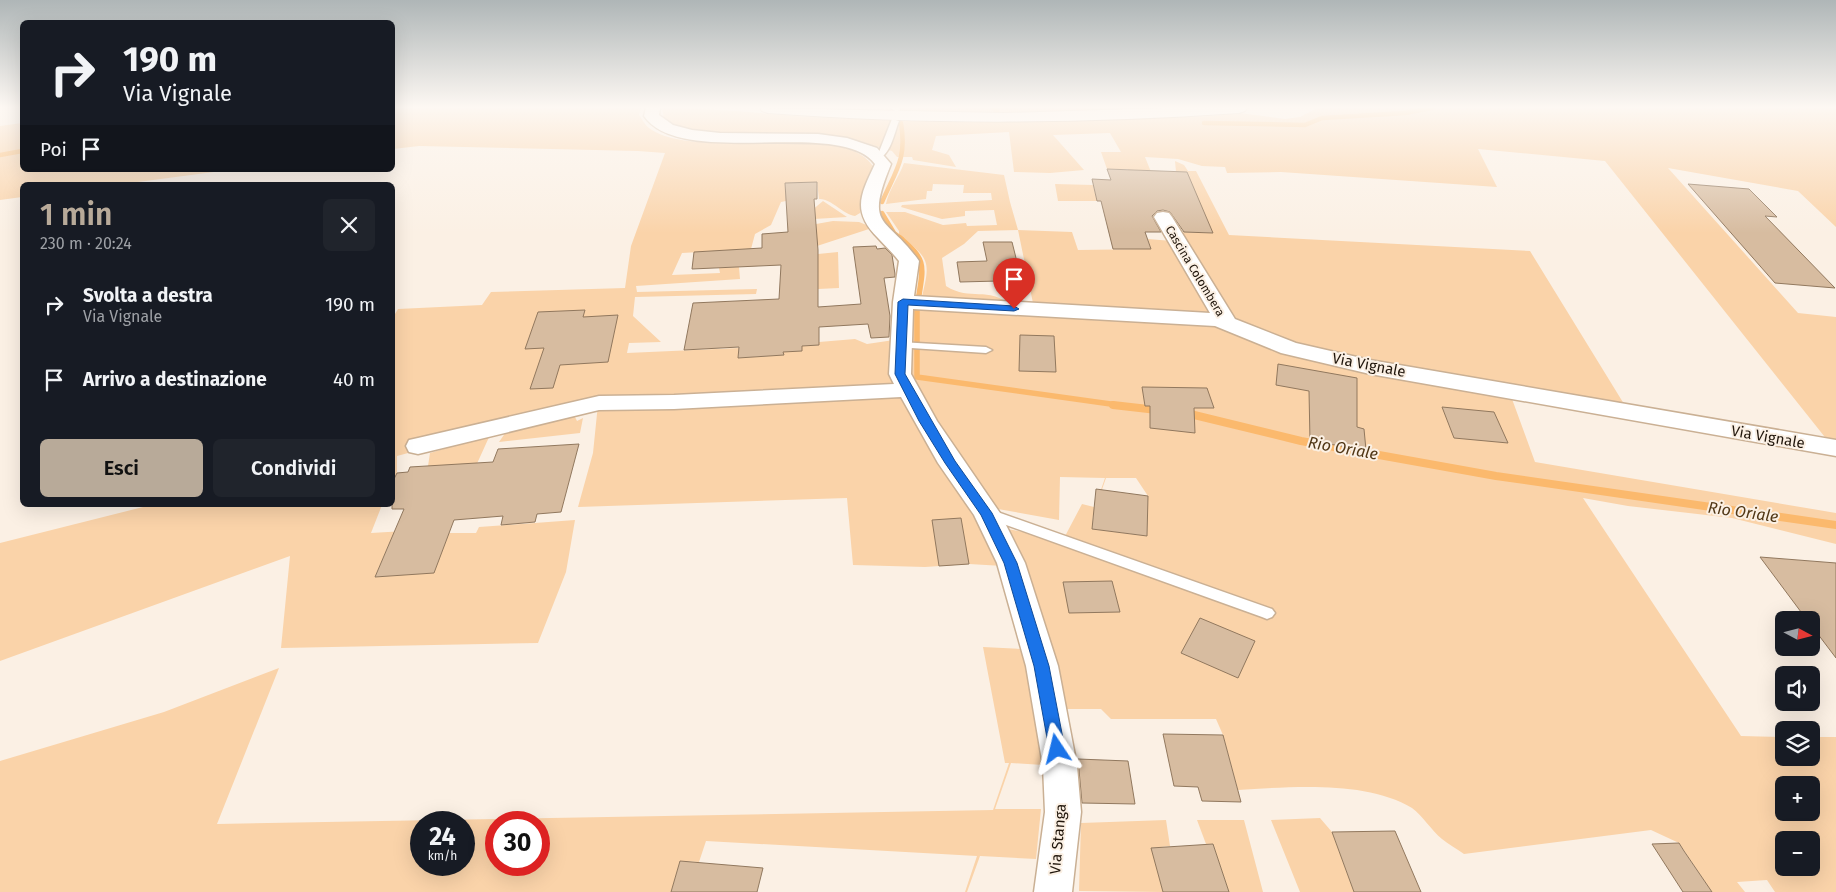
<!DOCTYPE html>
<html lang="it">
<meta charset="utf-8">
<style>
body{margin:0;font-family:"Fira Sans",sans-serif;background:#20242c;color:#f1f3f6;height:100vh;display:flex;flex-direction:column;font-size:19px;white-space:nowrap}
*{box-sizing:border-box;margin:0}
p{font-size:16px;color:#9ea1a6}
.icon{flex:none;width:28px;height:28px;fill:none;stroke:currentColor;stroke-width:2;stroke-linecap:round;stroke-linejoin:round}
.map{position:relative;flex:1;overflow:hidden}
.drawer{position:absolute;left:20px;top:182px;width:375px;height:325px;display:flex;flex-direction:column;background:#171b24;border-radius:8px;box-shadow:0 5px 20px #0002}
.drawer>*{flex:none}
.top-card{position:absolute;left:20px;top:20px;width:375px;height:152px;border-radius:8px;box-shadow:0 5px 20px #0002;background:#171b24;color:#f1f3f6;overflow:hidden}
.needle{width:32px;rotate:97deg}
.buttons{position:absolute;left:1775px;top:611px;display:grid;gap:10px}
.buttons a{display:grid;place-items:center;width:45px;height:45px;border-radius:8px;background:#171b24;box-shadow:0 5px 20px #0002;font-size:25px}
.speed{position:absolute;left:410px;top:811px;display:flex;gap:10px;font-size:25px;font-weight:700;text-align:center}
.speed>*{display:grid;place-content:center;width:65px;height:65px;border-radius:50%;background:#171b24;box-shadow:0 5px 20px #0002;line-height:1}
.speed small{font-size:12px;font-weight:400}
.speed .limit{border:8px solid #d22;background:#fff;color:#111}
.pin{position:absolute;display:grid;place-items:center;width:42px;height:42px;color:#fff;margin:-51px -21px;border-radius:50% 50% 50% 0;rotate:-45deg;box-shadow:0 0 5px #0007}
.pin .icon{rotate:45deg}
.me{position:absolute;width:55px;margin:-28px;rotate:350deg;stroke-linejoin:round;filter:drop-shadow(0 0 4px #0008)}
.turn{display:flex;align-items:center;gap:18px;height:105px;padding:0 20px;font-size:22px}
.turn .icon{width:65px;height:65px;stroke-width:2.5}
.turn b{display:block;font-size:35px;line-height:42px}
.then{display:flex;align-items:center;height:48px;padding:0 20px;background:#0003;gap:10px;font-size:19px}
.round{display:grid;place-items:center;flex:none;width:52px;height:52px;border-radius:8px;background:#20242c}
.head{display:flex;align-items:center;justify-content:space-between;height:85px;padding:0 20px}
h1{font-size:30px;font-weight:600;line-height:38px;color:#b8aa99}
.action{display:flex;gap:10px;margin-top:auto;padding:10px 20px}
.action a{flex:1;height:58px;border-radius:8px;background:#b8aa99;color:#111;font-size:20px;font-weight:600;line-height:58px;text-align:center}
.action a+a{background:#20242c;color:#f1f3f6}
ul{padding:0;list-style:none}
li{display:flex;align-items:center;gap:15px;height:75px;padding:0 20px}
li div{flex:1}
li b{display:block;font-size:19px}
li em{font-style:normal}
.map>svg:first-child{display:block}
.green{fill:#fad3a9;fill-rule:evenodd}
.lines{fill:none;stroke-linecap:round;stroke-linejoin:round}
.stream-far2{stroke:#fbb96d;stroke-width:4.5}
.stream-far1{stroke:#fbb96d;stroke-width:5.5}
.stream{stroke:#fbb96d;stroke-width:8}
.building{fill:#d7bca0;stroke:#91785e}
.service-casing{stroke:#cab094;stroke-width:3}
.minor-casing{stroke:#cab094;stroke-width:3}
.trunk-casing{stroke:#cab094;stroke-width:2}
.service{fill:#fff;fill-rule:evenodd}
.minor{fill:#fff;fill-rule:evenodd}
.trunk{fill:#fff;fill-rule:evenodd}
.route{fill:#1a73e8;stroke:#114b97}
.labels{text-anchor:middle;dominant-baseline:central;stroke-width:4;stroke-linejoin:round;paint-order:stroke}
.far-street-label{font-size:12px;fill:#20160c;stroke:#fbf0e4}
.street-label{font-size:15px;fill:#20160c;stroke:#fbf0e4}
.water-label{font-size:16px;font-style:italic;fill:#513716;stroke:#fbf0e4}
</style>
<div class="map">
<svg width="1836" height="892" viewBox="0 0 1836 892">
<rect width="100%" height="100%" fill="#fbf0e4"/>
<path class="green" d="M393,108H641L639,115C642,119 645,125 649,128C695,163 847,118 874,168L860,213L855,216C842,214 831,198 819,199L817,182L785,183L786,201L781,202L771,225L755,234L751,249L682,253L672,275L720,273L719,268L739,267L740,279L636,286L637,292L757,289L756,294L635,297L633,316L661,342L629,343L627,353L739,348L738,358L783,355V352L802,346L819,345V342L855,339L867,344L894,340L899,389L594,403L397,456V473L393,483L392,319L398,309L482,305L491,292L625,288L631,246L665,153L638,151L419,146L393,149Z
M662,108C718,108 773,115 829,118C957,123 1085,121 1213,116L1240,113L1285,119L1300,117L1317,108H1836V227L1798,191L1668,168L1798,313L1836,317V442L1828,441L1605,161L1478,149L1497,187L1281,172L1227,173L1225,167L1202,166L1178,159L1145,157L1151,172H1129L1128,169H1107L1101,152H1121L1110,133L1053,135L1084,170L1050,173L1014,172L1009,132L936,136L932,150L949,155L956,167L913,160L912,157H897L892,151L853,139L833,137L707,135L673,127L664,119Z
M900,108H1200L1033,112L901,111Z
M22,123V170H229L115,185H22V197L0,200V126Z
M1175,161L1184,165L1188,171H1196L1229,235L1530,251L1624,404L1322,353L1233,322L1180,232L1212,233L1176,172Z
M904,163L1004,175L1010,202L1018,230L1072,232L1078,250L1151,249L1148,239L1172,241L1217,316L1034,308L1018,230L978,231L964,244L942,258L946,286C971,302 987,285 1012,306L921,301C930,262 932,260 899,235V231L886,212H905L943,225L966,223L967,226L997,225L994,210L965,211V216L942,219L901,207L902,205L992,200L991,193H963L964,185L933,184L932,191H927L926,199L886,204C889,189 899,177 904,163Z
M1055,184L1093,185L1097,201H1058Z
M823,201L847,217L814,219L811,211Z
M833,221L859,222L869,226V229L817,246L816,224Z
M838,252L839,288L818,289V254Z
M918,306L1214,323L1512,399L1535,462L1836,513V544L1732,518L1628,506L1583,498L1741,736L1784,737V758H1811V737H1836V892H1775L1767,880L1737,882L1745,892H1712L1679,843L1651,830L1464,854C1457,849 1448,844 1442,839C1431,830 1423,816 1412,808C1366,780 1290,787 1238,790L1223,735L1216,719H1111L1101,709H1035L1043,765L1011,763L995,809H1041L1036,859L980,856L967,892H965L977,856L706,841L699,862L680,861L671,892H0V761L164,712L279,668L217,824L993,810L1009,763H1005L983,647L1022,649L1032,693L1008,529L1063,540L1082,504L1094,507V510L1105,478L1060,477L1059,520L998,509L953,454L911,379L908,310ZM1106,478H1136L1148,496L1147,536L1092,529L1093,515ZM1784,785H1811V812H1784ZM421,822H464V865H421ZM496,822H539V865H496ZM1784,840H1811V868H1784Z
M899,392L975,515L1003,566L969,564L925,567L853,565L847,498L578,507L593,453L598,404Z
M573,413L577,421L583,418L580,433L499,442L508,429Z
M490,435L465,490L428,466L430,453Z
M151,505H382L371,533L422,530L409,542L389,544L375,577L434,572L449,533H476L479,527L575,520L566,572L538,643L281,648L290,556L0,661V543Z
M1320,818L1332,832L1354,892H1300L1271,820Z
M1166,820L1170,846L1152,848L1163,892L1079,891L1081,823Z
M1197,820H1244L1263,892H1229L1213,844H1206Z"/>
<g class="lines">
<path class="stream-far2" d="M993,108L997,111
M1204,123L1305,125L1322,118L1405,113L1432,108
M0,155L22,151
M882,202C896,170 907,159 901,123
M882,213L894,233L902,239"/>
<path class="stream-far1" d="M900,238C925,259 924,264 919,295
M917,310V377L1125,406"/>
<path class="stream" d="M1113,405L1157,410
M1186,413L1301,441L1496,476L1836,525"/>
</g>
<path class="building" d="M1107,169L1187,172L1213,233L1184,232L1170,212L1163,210L1157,211L1152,216L1161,232H1145L1151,249H1113L1101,201H1097L1092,179L1111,180Z
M817,182V199H814L818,250V307L861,304L853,247L876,246L877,249L885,248L892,255L895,274V277L884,278L890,316L889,337L871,338L868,324L819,327V345L802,346V351L783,352L784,355L738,358L739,347L684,350L693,303L779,299L781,265L692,269L694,252L762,248V234L788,232L785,183Z
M1688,184L1749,189L1777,217L1765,216L1835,288L1775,283Z
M983,242H1012L1019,270L997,271L999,281L960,282L957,262L987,261Z
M585,310L583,317L618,315L608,362L560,365L553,388L530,389L544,348L525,349L538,312Z
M1020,335L1054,336L1056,372L1019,371Z
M1278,364L1357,378V427L1364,429L1366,450L1310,441L1309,391L1276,385Z
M1142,387L1207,388L1214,408H1194L1195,433L1150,428V406H1145Z
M1442,407L1494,412L1508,443L1454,438Z
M579,444L561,512L537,514L535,522L501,525L503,516L454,520L434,573L375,577L404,509H392V483L397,473L408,472L410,467L493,462L498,449Z
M1096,489L1148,496L1147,536L1092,529Z
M961,518L969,564L939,566L932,520Z
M1760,557L1836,563V658L1811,625V620H1807Z
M1112,581L1120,612L1069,613L1063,582Z
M1200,618L1255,641L1238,678L1181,653Z
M1163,734L1223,735L1241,802L1202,801L1198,787L1174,786Z
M1078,759L1128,761L1135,804L1082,803Z
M1395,831L1421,892H1354L1332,832Z
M1679,843L1684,851L1712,892H1683L1652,844Z
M1213,844L1229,892H1163L1151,848Z
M680,861L763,868L757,892H671Z"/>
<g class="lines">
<defs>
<path id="service" d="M891,108H899L900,110L896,112Z
M892,119L899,121C894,133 890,160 874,159V155L879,152Z
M900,342L986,347L992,350L986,353L896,347L895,345L896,343Z
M989,509L1272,609L1275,613L1272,617L1267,619L1262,617L984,517L982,514L984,511Z"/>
<path id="minor" d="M646,108H660L659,115L673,125L692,130L720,133L818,134L847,138L877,148L891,164C864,230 886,214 919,261L914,296L1210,313L1154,217L1157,213L1163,212L1169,213L1172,217L1235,319L1296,343L1370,360L1836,440V456L1370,374L1281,353L1215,326L913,309L911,374L937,421L1000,513L1025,563L1058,666L1077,766L1081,812L1072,892H1034L1045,812L1043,766L1026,666L997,563L974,515L938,463L901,397L674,409L599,410L418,454L409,452L406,446L409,440L418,438L599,396L674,395L894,384L889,374L893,302L899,261C893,253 885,246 878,238C851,211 861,194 875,164C840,117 681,170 644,116Z"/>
<path id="trunk" d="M760,108L1004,113L1165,108H1247L1245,111L1239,113C1082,124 925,125 768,113L762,111Z"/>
</defs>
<use href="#service" class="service-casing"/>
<use href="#minor" class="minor-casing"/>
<use href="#trunk" class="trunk-casing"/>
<use href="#service" class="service"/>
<use href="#minor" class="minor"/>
<use href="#trunk" class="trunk"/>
</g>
<linearGradient id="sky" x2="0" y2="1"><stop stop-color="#afb6b7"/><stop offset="0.46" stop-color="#fdf8f3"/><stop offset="1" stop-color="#fdf8f3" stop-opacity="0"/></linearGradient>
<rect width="1836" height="233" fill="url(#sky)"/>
<path class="route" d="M903,299L1014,306L1019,309L1014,311L908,305L905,374L955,461L992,513L1017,563L1049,666L1065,749L1062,754L1057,756L1051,754L1049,749L1034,666L1004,563L981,515L945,463L919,421L895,374L898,302Z"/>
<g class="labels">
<g class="far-street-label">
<text transform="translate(1195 271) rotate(59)">Cascina Colombera</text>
</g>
<g class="street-label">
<text transform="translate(1369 365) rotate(11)">Via Vignale</text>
<text transform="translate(1768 437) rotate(10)">Via Vignale</text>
<text transform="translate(1058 839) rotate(-85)">Via Stanga</text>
</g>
<g class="water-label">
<text transform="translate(1343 448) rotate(10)">Rio Oriale</text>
<text transform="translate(1743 512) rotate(8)">Rio Oriale</text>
</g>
</g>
</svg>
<div class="buttons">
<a><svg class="needle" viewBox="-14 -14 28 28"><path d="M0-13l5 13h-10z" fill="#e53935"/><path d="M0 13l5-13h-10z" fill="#9ea1a6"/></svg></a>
<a><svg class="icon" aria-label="sound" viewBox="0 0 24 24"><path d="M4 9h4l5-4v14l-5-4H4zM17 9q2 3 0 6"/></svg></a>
<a><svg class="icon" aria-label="layers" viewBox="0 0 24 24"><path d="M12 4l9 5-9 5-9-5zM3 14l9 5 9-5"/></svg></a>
<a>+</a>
<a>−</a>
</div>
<div class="speed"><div>24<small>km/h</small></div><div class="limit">30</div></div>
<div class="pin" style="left:1014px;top:309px;background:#d93025"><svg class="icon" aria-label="arrive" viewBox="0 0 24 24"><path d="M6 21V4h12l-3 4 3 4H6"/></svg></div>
<svg class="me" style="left:1057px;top:749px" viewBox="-20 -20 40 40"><path d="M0-17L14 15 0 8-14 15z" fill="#1a73e8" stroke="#fff" stroke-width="4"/></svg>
<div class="top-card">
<div class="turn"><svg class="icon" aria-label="right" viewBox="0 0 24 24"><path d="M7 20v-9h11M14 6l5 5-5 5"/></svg><div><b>190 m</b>Via Vignale</div></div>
<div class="then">Poi<svg class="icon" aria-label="arrive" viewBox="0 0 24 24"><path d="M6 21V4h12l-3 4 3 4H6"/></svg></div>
</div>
<section class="drawer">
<div class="head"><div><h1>1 min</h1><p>230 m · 20:24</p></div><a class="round"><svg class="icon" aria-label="close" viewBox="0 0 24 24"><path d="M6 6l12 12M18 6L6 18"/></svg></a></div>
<ul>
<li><svg class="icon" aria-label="right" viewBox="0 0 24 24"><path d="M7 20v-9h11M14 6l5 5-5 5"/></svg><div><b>Svolta a destra</b><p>Via Vignale</p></div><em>190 m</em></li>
<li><svg class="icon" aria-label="arrive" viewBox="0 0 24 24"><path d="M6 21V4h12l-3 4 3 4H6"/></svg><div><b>Arrivo a destinazione</b></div><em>40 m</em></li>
</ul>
<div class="action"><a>Esci</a><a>Condividi</a></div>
</section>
</div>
